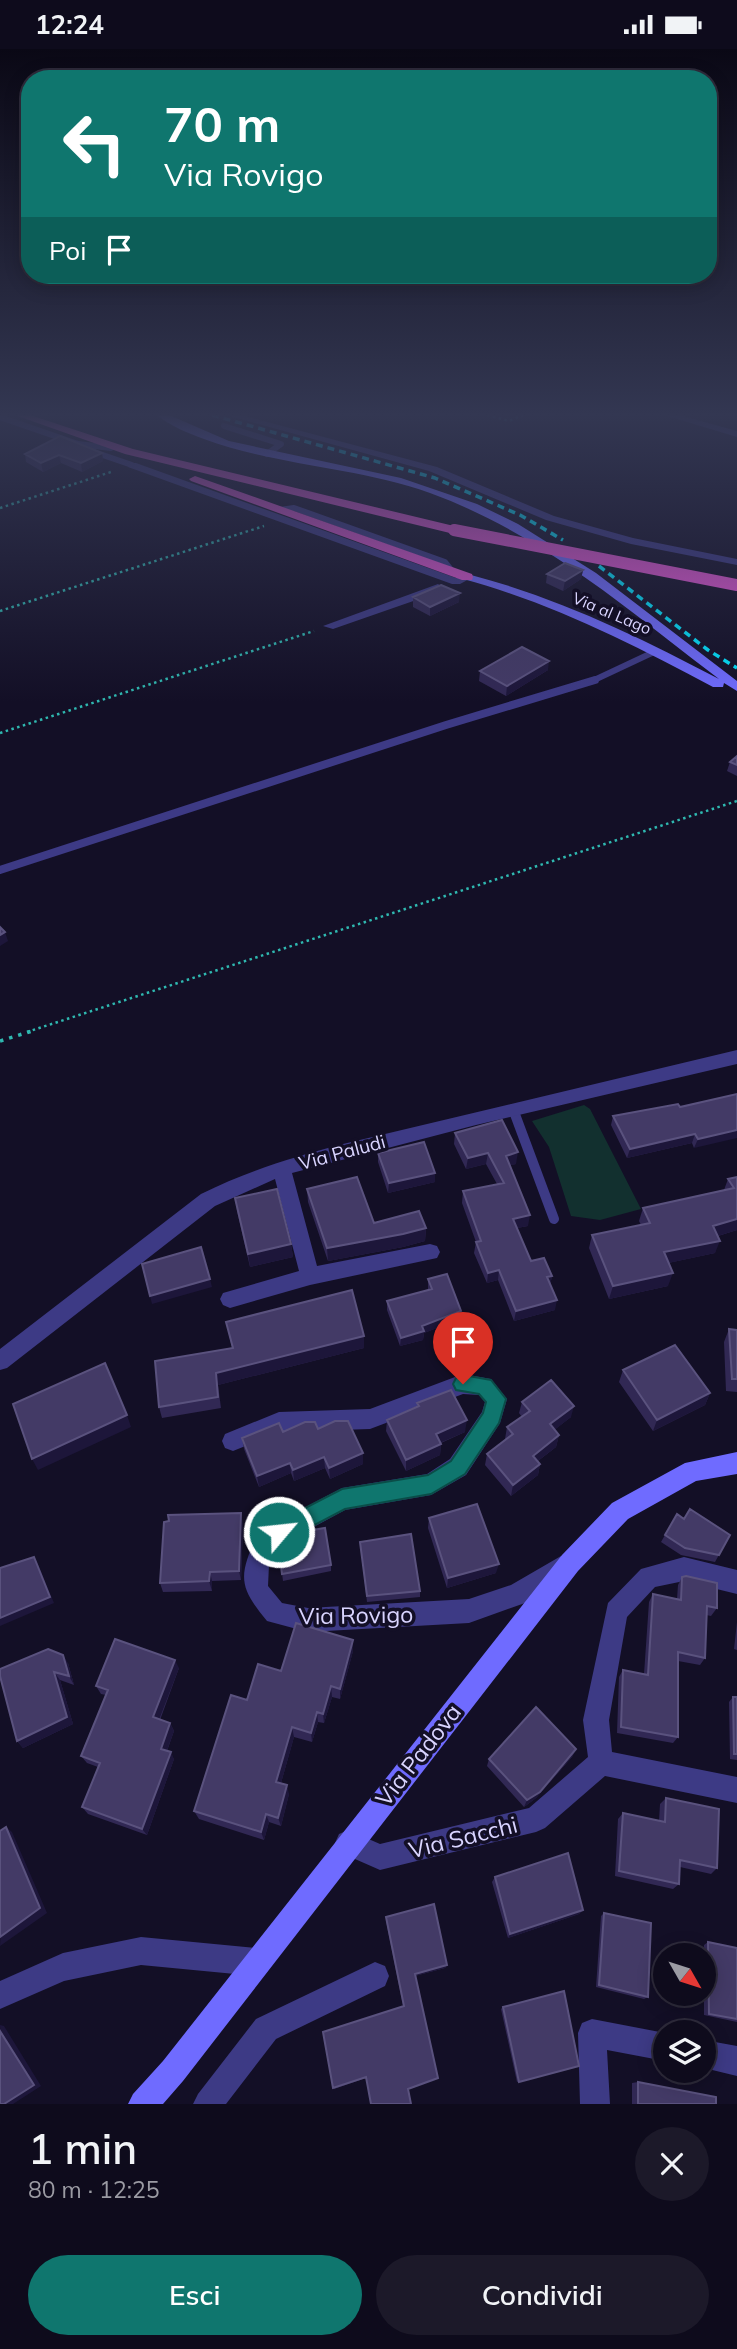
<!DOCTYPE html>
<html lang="it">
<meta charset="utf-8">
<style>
body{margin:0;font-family:Mulish,sans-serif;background:#1c1929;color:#f1f3f6;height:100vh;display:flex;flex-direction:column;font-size:26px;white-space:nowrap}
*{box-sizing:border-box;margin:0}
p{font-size:23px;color:#9b9ba3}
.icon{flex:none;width:38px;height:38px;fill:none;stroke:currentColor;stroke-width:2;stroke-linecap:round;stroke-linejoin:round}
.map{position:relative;height:2055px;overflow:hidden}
.details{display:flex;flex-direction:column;background:#0e0b1c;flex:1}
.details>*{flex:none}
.guide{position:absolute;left:21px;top:21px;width:696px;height:214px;border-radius:28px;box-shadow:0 4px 18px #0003,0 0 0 2px #2e2b3b;background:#0f766e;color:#fff;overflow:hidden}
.needle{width:46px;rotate:129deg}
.controls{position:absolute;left:653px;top:1894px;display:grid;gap:14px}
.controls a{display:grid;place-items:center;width:63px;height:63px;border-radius:50%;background:#0e0b1c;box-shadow:0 4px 18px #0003,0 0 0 2px #2e2b3b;font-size:35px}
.pin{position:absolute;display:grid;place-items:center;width:60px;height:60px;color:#fff;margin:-72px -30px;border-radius:50% 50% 50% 0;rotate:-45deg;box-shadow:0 0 7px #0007}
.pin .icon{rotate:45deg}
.me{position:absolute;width:77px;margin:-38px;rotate:62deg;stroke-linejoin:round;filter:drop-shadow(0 0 5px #0008)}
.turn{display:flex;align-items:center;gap:24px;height:147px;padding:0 28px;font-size:32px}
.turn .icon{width:91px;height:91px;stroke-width:2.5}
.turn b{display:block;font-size:49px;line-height:60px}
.then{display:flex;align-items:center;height:66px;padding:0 28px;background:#0003;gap:14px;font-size:26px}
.round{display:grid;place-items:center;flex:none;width:74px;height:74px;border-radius:37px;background:#1c1929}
.head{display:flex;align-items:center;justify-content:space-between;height:119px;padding:0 28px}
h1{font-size:42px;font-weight:600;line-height:52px}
.button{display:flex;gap:14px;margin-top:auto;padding:14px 28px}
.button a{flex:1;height:80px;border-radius:42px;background:#0f766e;color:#fff;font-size:28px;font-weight:600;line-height:80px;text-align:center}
.button a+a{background:#1c1929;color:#f1f3f6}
.status{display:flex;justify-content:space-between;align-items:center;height:49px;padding:0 35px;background:#0e0b1c;direction:ltr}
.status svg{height:19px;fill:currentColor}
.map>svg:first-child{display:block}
.green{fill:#12302f}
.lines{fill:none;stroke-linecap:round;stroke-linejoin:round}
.path-far1{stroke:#2fb8b0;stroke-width:2.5;stroke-dasharray:2.5 3.5;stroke-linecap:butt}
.path{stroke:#2fb8b0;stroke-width:3.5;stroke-dasharray:3.5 6;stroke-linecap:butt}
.service-far2{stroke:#3d3a85;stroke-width:6}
.service-far1{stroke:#3d3a85;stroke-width:8}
.service{stroke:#3d3a85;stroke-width:10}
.minor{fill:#3d3a85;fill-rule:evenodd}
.tertiary{fill:#3d3a85;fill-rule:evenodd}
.secondary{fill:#6f6bff;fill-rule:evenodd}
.trunk{fill:#e055d1;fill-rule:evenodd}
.rail{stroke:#00e5ff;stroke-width:3.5;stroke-dasharray:7 5;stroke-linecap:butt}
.trunk-bridge{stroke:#e055d1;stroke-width:12}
.wall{fill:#312854}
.shaded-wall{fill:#1d163a}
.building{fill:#433a66;stroke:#5a527e;stroke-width:2}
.route{fill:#0f766e;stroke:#0a4d48;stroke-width:2}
.labels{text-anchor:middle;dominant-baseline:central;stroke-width:7;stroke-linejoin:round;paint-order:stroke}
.far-street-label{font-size:16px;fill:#d9d4ff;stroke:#130f26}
.street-label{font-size:19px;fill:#d9d4ff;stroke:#130f26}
.near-street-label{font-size:23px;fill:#d9d4ff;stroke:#130f26}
</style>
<div class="status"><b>12:24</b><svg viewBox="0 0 49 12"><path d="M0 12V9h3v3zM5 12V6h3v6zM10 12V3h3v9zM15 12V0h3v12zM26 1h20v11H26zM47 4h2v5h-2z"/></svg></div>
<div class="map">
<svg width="737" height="2055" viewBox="0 0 737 2055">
<rect width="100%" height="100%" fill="#130f26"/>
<path class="green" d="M584,1056L590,1060L641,1160L600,1171L571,1167L549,1098L532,1072Z"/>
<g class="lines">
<path class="path-far1" d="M487,366L509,372L523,366
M0,459L111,423
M0,562L264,477
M0,684L314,582
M27,983L737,752"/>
<path class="path" d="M0,992L32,982"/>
<path class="service-far2" d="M0,368L78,395L111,399
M224,377L281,395L267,405
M91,402L132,416
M280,461L294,459L445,513L453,523
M590,633L656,602"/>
<path class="service-far1" d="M0,821L446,676L595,631"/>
<path class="service" d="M513,1060L554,1170"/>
<path class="minor" d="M664,366H679L737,382V388Z
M128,414H136L456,529L467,525L473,528L460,535H452L128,418Z
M438,535L444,539L442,542L333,580L323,577Z
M737,1001V1015L476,1076L292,1124L317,1217L430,1195L437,1197L440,1203L437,1209L310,1236L230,1259L223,1256L220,1250L223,1244L299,1222L275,1130L215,1157L7,1319L0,1321V1300L201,1145C248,1122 293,1108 343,1095Z
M463,1325L491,1330L507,1350L500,1374L466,1426L431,1446L345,1461L275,1499L269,1516L268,1537L282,1554L308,1559L469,1550L511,1536L561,1507L569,1511L573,1519L569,1527L525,1554L469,1574L308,1583L267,1572C236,1535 240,1526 258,1483L342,1439L427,1425L450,1410L482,1363L485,1353L479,1346L463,1345L370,1380L280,1383L233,1402L225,1399L222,1392L225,1385L279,1363L370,1360Z
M684,1508L737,1521V1545L684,1532L655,1538L627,1568L609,1671L612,1703L737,1728V1754L605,1727L545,1779L536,1783L380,1821L339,1803L335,1794L339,1785L348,1781L380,1795L529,1759L588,1708L583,1671L608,1554L641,1520Z
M141,1888L257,1899L267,1903L271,1913L267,1923L257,1927L141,1916L64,1932L0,1960V1932L63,1904Z
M375,1913L385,1917L389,1927L385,1937L276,1990L226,2055H193L198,2045L256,1970Z
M592,1970L665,1984V2012L607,2001L610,2055H580L578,1984L582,1974Z
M704,1991L737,1997V2027L704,2019Z"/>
<path class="tertiary" d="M226,366H241L437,418L554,467L633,489L737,510V516L631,495L546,471L429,422Z"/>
<path class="secondary" d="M157,366H169L229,392L401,429L477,455L518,475L596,524L737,632V642L724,634L723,638H713C633,595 552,554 463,530V526H471C559,549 639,588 719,630C627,560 540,484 430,444C357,418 277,417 204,390C188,384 170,377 157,366Z
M737,1403V1425L696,1432L628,1470L578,1522L183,2032L163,2055H128L133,2045L163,2012L562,1506L612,1454L685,1414Z"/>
<path class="trunk" d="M15,366H30L133,400L454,477L460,481L454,485L125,405Z
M195,427L472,525L473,528L472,531H462L191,432L189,430Z"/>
<path class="rail" d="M212,366L435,429L520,466L563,491
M599,517L708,601L737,619"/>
<path class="trunk-bridge" d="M454,481L737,536"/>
</g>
<path class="wall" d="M102,404L103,412L82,423L61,414L43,423L26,413L25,405Z
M583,521L581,530L563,542L546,534L547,525Z
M413,548L459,553L430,567L413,558Z
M548,621L506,647L479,632L480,622Z
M737,707V727L727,722L730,713Z
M737,1045L694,1099L692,1094L627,1109L611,1076L613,1067L680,1058Z
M455,1084L516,1115L510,1116L528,1177L517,1179L531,1212L552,1227L550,1236L555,1261L514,1272L498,1231L487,1234L474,1204L476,1193L462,1154L463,1142L497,1135L486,1115L466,1120L454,1095Z
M378,1104L435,1133L388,1144L378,1113Z
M737,1128V1181L718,1187L715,1204L668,1214V1237L609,1250L589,1199L592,1186L641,1176L639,1172L643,1159L724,1141L728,1130Z
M307,1140L374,1174L426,1179L425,1192L403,1198L328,1212L308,1153Z
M235,1149L291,1195L293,1208L250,1218L237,1162Z
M428,1230L461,1262L460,1270L424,1284L423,1291L400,1297L387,1261V1252L428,1241Z
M226,1273L364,1299L218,1336L221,1359L162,1369L159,1358L232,1299Z
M729,1280L737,1281V1343L726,1342L724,1293Z
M623,1321L710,1344L705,1356L653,1382L619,1333Z
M522,1353L571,1368L554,1381L559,1386L556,1398L538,1412L540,1415L538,1426L511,1447L485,1416L487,1405L506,1391L505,1390L507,1378L522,1368L519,1364Z
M417,1354L465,1383L441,1394L440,1406L406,1422L386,1382L387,1371L417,1357Z
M318,1380L363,1404V1415L330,1430L325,1419L294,1432L291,1424L259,1438L244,1400L242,1389L283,1383Z
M429,1469L496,1524L447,1539L428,1479Z
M684,1470L730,1486L715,1513L681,1506L661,1493L665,1486Z
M243,1474L241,1531L212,1532V1542L163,1543L160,1534Z
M278,1493L331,1516V1522L283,1532Z
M360,1493L420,1542V1548L367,1553Z
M682,1528L717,1559L711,1567L706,1566L705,1609L700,1616L678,1612V1688L673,1694L617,1684L619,1628L623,1621L644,1625L649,1553L653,1545L677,1550L678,1536Z
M737,1573V1601L734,1600Z
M353,1602L340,1650L332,1648L324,1674L318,1673L312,1693L294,1688L281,1734L289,1745L281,1777L269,1773L264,1791L199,1770L194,1762L247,1651L281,1622Z
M68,1614L74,1636L60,1631L73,1675L23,1699L17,1692L0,1627Z
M179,1619L160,1671L170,1674L174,1682L167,1702L174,1710L147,1786L88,1765L82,1758L98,1718L87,1714L81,1707L106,1646L101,1645L96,1637Z
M733,1648H737V1711L730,1710L729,1653Z
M576,1700L572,1708L536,1749L524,1758L487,1717L489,1710Z
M666,1749L717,1819L711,1825L680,1818L679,1835L673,1840L615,1827L618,1770L623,1764L659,1772L660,1755Z
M495,1828L583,1861L579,1865L508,1889L492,1833Z
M604,1864L648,1948L644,1950L596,1938L601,1867Z
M386,1868L447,1916L445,1919L415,1927L438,2029H366L334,2040L333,2039L403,1957L386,1872Z
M708,1893L737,1899V1973L704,1966V1896Z
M503,1958L579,2017L517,2033L501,1960Z
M638,2033L716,2055H632V2034Z"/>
<path class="shaded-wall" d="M102,404L103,412L82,423L81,414Z
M59,406L61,414L43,423L41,414Z
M583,521L581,530L563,542L565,532Z
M460,544L459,553L430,567V558Z
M549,612L548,621L506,647L507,637Z
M5,883L8,892L0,897V886Z
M737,1081V1089L694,1099L698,1090Z
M695,1085L692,1094L627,1109L630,1100Z
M518,1103L516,1115L504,1118L506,1107Z
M488,1104L486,1115L466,1120L468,1109Z
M435,1124V1133L388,1144L389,1134Z
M530,1166L528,1177L511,1180L513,1170Z
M737,1170V1181L708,1190L713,1177Z
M426,1179L425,1192L403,1198L328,1212L327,1199Z
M720,1192L715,1204L659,1216L664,1203Z
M291,1195L293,1208L250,1218L248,1205Z
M499,1221L498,1231L487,1234L488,1224Z
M673,1224L668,1237L609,1250L613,1237Z
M552,1227L550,1237L547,1228Z
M210,1230L212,1238L152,1255L150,1247Z
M557,1251L555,1261L514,1272L516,1262Z
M461,1262L460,1270L424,1284L423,1291L400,1297L401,1289L422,1277Z
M364,1287V1299L218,1336L221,1359L216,1324Z
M710,1344L705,1356L653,1382L657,1371Z
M574,1357L571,1368L547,1387L550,1375Z
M127,1366L131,1378L38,1421L32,1410Z
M467,1371L465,1383L435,1396L436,1385Z
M559,1386L556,1398L530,1418L533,1407Z
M441,1395L440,1406L406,1422V1411Z
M363,1404V1415L330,1430L329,1419Z
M324,1408L325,1419L294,1432L293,1421Z
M290,1414L291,1424L259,1438L257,1427Z
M540,1415L538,1426L511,1447L513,1436Z
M241,1464L243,1474L241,1531L239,1522Z
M34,1508L38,1515L54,1554L0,1577V1569Z
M499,1515L496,1524L447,1539L448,1529Z
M210,1523L212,1532V1542L209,1532Z
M353,1591V1602L340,1650V1640Z
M63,1606L68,1614L74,1636L69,1627Z
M175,1611L179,1619L157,1676L153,1668Z
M54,1623L60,1631L73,1675L23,1699L17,1692Z
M331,1637L332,1648L324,1674L323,1665Z
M317,1663L318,1673L312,1693L311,1684Z
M170,1674L174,1682L165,1707L161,1700Z
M292,1678L294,1688L279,1741L276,1733Z
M576,1700L572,1708L536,1749L524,1758L527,1751Z
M171,1703L174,1710L147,1786L142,1780Z
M287,1736L289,1745L281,1777L278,1769Z
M266,1765L269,1773L264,1791L261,1783Z
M6,1778L12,1783L47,1864L0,1897Z
M583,1861L579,1865L508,1889L510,1885Z
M447,1916L445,1919L414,1927L415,1925Z
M0,1976L4,1977L41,2037L13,2055H4Z"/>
<path class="building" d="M60,387L102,404L81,414L59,406L41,414L25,405Z
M565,514L583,521L565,532L547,525Z
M441,536L460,544L430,558L413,548Z
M522,598L549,612L507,637L480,622Z
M737,707V716L730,713Z
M0,878L5,883L0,886Z
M737,1045V1081L698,1090L695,1085L630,1100L613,1067L678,1055L680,1058Z
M502,1071L518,1103L506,1107L530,1166L513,1170L531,1212L544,1209L552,1227L547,1228L557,1251L516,1262L499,1221L488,1224L476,1193L481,1192L463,1142L504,1134L488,1104L468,1109L455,1084Z
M424,1093L435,1124L389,1134L378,1104Z
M357,1128L374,1174L419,1162L426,1179L403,1185L327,1199L307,1140Z
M737,1128V1170L713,1177L720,1192L664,1203L673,1224L613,1237L592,1186L650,1174L643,1159L734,1139L728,1130Z
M277,1140L291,1195L248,1205L235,1149Z
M201,1198L210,1230L150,1247L142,1215Z
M447,1225L461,1262L422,1277L424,1282L401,1289L387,1252L432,1240L428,1230Z
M352,1241L364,1287L216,1324L218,1348L159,1358L155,1312L233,1299L226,1273Z
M729,1280L737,1281V1330H732Z
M675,1296L710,1344L657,1371L623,1321Z
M105,1314L127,1366L32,1410L13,1355Z
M551,1331L574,1357L550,1375L559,1386L533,1407L540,1415L513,1436L487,1405L513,1385L507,1378L530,1362L522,1353Z
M451,1341L467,1371L436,1385L441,1395L406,1411L387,1371L419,1357L417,1354Z
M335,1372H348L363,1404L329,1419L324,1408L293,1421L290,1414L257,1427L242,1389L279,1374L283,1383L305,1373H315L318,1380Z
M477,1455L499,1515L448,1529L429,1469Z
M690,1460L730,1486L719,1506L685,1499L665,1486L677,1465L684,1470Z
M241,1464L239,1522L210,1523L209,1532L160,1534L164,1473L169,1472L168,1466Z
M325,1479L331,1516L282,1525L278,1493L294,1484Z
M411,1485L420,1542L367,1547L360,1493Z
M34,1508L50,1548L0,1569V1519Z
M686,1527L717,1534V1559L707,1557L705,1609L678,1603V1688L621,1678L623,1621L648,1626L653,1545L681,1551L682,1528Z
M296,1574L353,1591L340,1640L331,1637L323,1665L317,1663L311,1684L292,1678L276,1733L287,1736L278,1769L266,1765L261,1783L194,1762L231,1646L247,1651L258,1615L281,1622Z
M115,1590L175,1611L153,1668L170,1674L161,1700L171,1703L142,1780L82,1758L100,1714L81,1707L108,1641L96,1637Z
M48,1600L63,1606L69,1627L54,1623L67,1668L17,1692L0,1627V1620Z
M733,1648H737V1705H734Z
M536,1658L576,1700L540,1743L527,1751L489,1710Z
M666,1749L719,1760L717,1819L680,1811L679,1835L619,1822L623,1764L665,1773Z
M6,1778L40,1859L0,1888V1782Z
M568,1804L583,1861L510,1885L495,1828Z
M434,1855L447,1916L415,1925L438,2029L408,2040L411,2055H371L366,2028L333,2039L323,1983L404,1957L386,1868Z
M604,1864L651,1874L648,1948L599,1936Z
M708,1893L737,1899V1970L709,1965Z
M564,1942L579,2017L519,2033L503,1958Z
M0,1982L34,2036L4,2055H0Z
M638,2033L716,2048V2055H638Z"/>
<linearGradient id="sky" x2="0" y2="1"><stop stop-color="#0a0815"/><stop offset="0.56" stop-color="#333752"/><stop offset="1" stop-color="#333752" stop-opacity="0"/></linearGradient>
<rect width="737" height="653" fill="url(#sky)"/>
<path class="route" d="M463,1326L491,1331L506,1350L499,1374L465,1425L431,1445L345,1460L286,1491L279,1494L272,1491L269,1483L272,1476L342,1440L428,1426L451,1412L483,1364L486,1353L479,1345L456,1341L453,1335L456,1329Z"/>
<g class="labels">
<g class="far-street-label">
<text transform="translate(612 564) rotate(23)">Via al Lago</text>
</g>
<g class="street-label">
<text transform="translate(342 1103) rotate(-15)">Via Paludi</text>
</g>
<g class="near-street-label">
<text transform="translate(356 1566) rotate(-1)">Via Rovigo</text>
<text transform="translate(418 1706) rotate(-52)">Via Padova</text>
<text transform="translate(463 1788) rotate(-14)">Via Sacchi</text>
</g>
</g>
</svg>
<div class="controls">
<a><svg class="needle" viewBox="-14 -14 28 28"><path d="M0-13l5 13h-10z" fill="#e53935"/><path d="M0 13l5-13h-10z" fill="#9b9ba3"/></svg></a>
<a><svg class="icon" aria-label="layers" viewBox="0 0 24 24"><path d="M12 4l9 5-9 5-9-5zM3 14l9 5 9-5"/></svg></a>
</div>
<div class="pin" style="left:463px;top:1335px;background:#d93025"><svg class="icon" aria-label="arrive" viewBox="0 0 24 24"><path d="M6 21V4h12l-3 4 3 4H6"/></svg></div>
<svg class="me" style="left:279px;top:1483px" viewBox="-20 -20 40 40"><circle r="17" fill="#0f766e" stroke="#fff" stroke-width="3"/><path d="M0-11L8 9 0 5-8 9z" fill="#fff"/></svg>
<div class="guide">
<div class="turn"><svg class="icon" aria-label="left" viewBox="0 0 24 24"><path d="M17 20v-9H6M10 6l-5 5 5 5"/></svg><div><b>70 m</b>Via Rovigo</div></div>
<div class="then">Poi<svg class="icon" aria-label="arrive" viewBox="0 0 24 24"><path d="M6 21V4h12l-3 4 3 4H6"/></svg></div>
</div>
</div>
<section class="details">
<div class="head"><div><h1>1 min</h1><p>80 m · 12:25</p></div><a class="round"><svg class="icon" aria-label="close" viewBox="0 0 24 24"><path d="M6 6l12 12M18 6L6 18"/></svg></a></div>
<div class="button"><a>Esci</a><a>Condividi</a></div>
</section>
